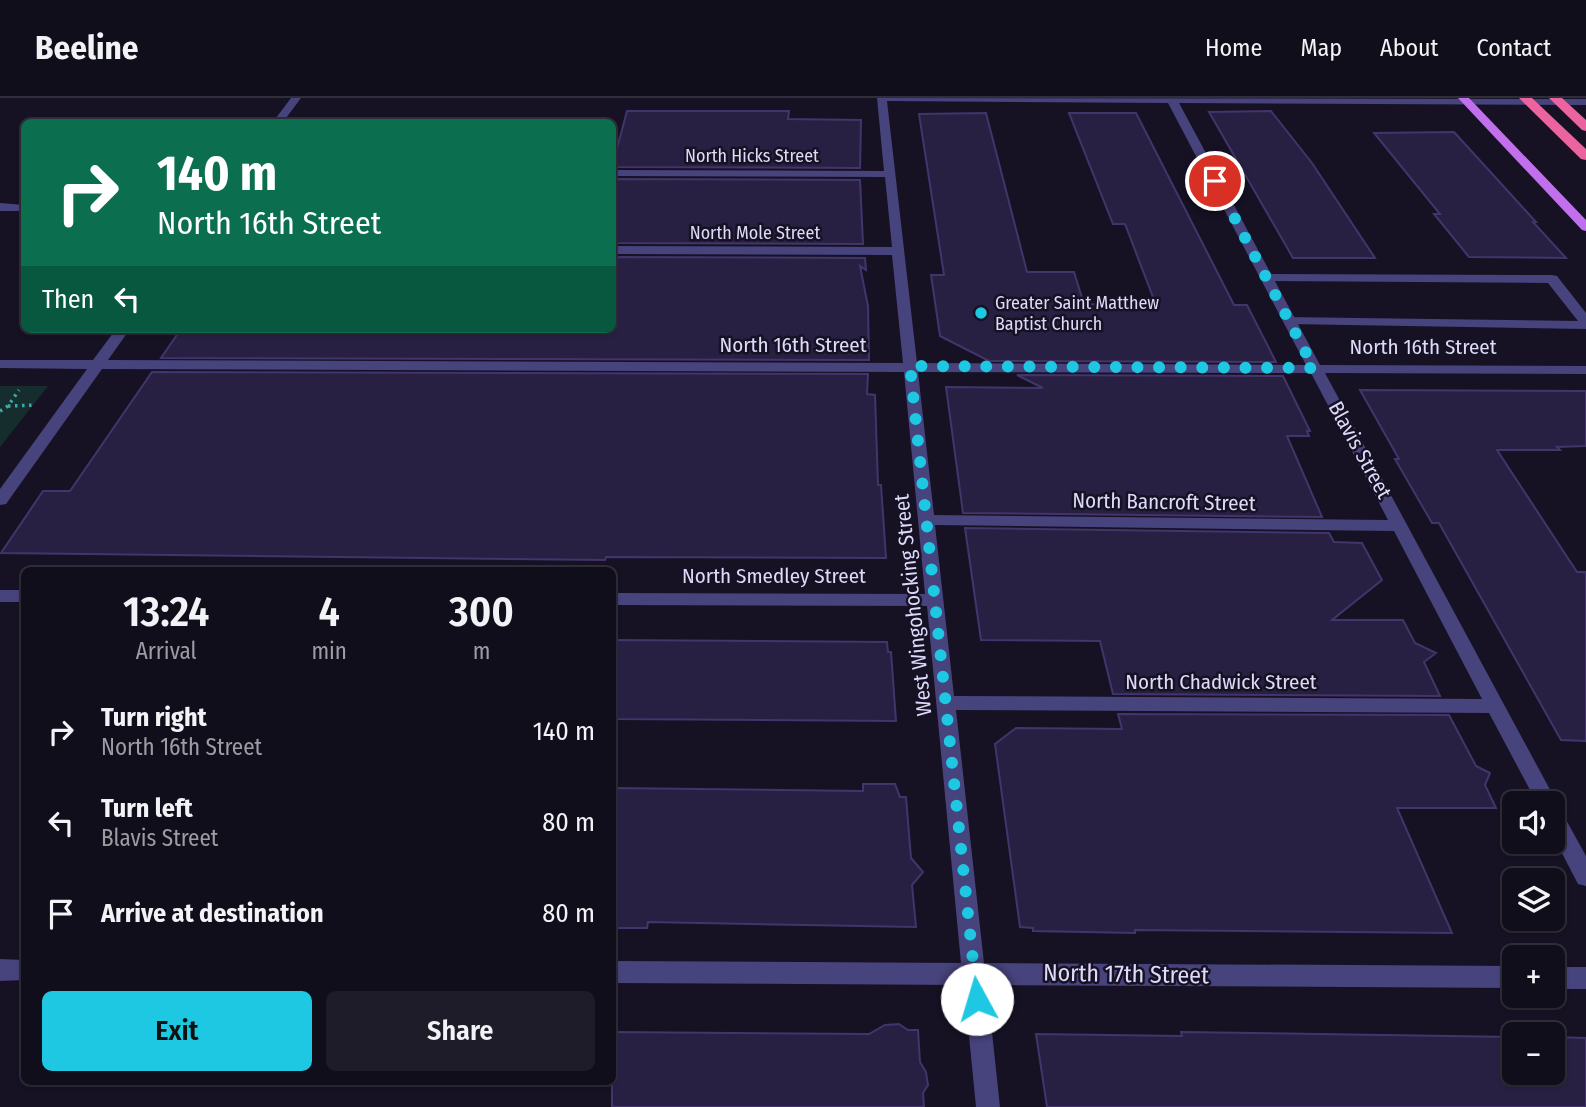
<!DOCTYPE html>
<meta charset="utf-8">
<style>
body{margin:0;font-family:"Fira Sans Condensed",sans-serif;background:#1e1c28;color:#f1f3f6;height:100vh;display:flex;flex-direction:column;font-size:26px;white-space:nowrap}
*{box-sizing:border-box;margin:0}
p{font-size:23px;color:#9c9ca3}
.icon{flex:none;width:38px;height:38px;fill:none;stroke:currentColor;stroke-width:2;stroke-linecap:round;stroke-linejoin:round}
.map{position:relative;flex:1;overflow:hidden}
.sheet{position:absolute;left:21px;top:469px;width:595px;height:518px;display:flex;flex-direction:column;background:#100e1b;border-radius:10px;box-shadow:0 2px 5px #0004,0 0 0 2px #302e3a}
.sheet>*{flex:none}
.top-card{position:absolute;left:21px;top:21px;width:595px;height:214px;border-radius:10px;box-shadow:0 2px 5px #0004,0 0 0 2px #302e3a;background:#0b6e4f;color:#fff;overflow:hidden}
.controls{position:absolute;left:1502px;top:693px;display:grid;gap:14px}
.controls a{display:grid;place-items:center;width:63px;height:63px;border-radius:10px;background:#100e1b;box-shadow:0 2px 5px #0004,0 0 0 2px #302e3a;font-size:35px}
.pin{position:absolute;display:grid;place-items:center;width:60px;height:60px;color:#fff;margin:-30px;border:4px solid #fff;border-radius:50%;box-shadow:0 2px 7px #0007}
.me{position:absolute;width:77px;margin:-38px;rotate:354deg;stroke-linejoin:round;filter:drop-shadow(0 0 5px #0008)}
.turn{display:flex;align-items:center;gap:24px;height:147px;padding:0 21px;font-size:32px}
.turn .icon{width:91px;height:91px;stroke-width:2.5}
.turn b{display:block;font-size:49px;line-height:60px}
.then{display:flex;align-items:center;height:66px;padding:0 21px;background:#0003;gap:14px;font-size:26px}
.eta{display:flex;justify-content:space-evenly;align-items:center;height:119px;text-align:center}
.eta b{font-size:42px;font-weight:600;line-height:49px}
.primary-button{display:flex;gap:14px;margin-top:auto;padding:14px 21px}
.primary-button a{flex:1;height:80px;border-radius:10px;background:#1ec8e2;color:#111;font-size:28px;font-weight:600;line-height:80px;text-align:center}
.primary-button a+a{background:#1e1c28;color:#f1f3f6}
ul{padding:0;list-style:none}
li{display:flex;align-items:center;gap:21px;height:91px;padding:0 21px}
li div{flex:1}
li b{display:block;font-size:26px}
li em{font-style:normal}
header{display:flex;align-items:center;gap:42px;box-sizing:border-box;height:98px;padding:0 35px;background:#100e1b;border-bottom:2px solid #302e3a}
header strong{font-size:33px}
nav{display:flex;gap:38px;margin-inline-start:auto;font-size:24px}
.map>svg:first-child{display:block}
.green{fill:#162d2d}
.building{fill:#282042;stroke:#42356b;stroke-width:2}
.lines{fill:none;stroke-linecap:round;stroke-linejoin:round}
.path{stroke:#3fa9a6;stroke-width:3.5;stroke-dasharray:2.5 4.5;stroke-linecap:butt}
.service{fill:#47437d;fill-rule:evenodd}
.minor{fill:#47437d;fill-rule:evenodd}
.primary{fill:#c16fec;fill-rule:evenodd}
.motorway{fill:#eb64a0;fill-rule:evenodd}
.route{stroke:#1ec8e2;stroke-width:12;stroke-dasharray:0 21.6}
.poi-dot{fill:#1ec8e2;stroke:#161224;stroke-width:2.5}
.labels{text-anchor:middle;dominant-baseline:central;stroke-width:5;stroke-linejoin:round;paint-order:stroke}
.far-street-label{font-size:18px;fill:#dedafa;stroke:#161224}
.far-poi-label{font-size:18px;fill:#dedafa;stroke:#161224;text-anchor:start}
.street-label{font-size:21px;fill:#dedafa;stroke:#161224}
.near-street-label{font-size:24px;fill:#dedafa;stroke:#161224}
</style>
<header>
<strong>Beeline</strong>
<nav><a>Home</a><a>Map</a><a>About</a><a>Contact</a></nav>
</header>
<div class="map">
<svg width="1586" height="1009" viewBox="0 0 1586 1009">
<rect width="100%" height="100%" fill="#161224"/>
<path class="green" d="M0,288H48L0,349Z"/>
<path class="building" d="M627,13H789L788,21L861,22L860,70L612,69Z
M1271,13L1312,65L1375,160H1293L1209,14Z
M986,15L1027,174H1074L1084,206L1156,207L1125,126H1113L1069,15H1136L1234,207H1247L1276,264L989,263L940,238L931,177H944L919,16Z
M1454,34L1536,124H1533L1566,160L1469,159L1434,116H1440L1374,35Z
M612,81L860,82L863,146L612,145Z
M612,159L865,160L866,172L860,168L868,208L869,262L161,260L181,231H612Z
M152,274L868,276L867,296L875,297L878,387H881L886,460L606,459L605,462L1,455L43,393H70Z
M1017,277L1283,278L1310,333H1307L1309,338H1287L1322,419L963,415L946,289L1043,290Z
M1360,292L1586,293V348L1557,349L1560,352H1497L1577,474H1586V643L1561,642L1439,425H1432L1395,361H1399Z
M965,430L1329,435L1334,444L1362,445L1382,482L1332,522H1403L1415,545L1436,555L1424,564L1440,598L1113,596L1100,543L981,542Z
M612,542L887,544L888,554H891L896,623L612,621Z
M1118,616L1449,617L1476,668L1490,675L1485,687L1496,710H1397L1452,835L1135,832V835L1033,833V830L1020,829L995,646L1016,630L1122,631Z
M863,686H895L900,699H906L911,760L923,774L912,787L916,829L648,824L647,830H612V690L863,693Z
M899,926L908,932H918L920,964L926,974L928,987L923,995L924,1009H612V934L869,936L885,927Z
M1181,934L1514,939V975H1552V939L1586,940V1009H1047L1036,936L1182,938Z"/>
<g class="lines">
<path class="path" d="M8,308L35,307
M0,313L8,308L19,292"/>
<path class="service" d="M1266,176L1552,177L1557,178L1586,215V231L1289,226L1282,222L1284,219L1578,223L1548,185L1262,183V177Z"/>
<path class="minor" d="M291,0H301L283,24H273Z
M877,0L1586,1V7L1179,5L1320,267L1586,268V276L1325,275L1554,699L1556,708L1559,709L1586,758V788L1578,786L1552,736V705H1537L1489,615L956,612L984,865L1514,868V890L987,887L1000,1009H976L964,887L612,885V863L961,865L927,508L612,507V495L925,496L904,274L102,271L6,406L0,407V391L87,271L0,270V262H93L116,231H130L108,262L903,265L892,157L612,156V148L892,149L885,79L612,78V72L884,73ZM887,3L1168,5L1306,267L917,265ZM918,274L1311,275L1388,422L934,417ZM935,427L1394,433L1482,601L954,598Z
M0,105L24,107V113H0Z
M0,492H24V504H0Z
M0,861L24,862V882L0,883Z
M1552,869H1586V891H1552Z"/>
<path class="primary" d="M1458,0H1469L1586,122V133L1582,132Z"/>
<path class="motorway" d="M1519,0H1532L1586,51V62L1581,61Z
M1549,0H1562L1586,22V33L1582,32Z"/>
</g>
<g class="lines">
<path class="route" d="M977,901L910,268L1314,270L1215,83"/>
</g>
<circle class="poi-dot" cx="981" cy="215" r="7"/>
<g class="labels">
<g class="far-street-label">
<text x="752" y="58">North Hicks Street</text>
<text x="755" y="135">North Mole Street</text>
</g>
<g class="far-poi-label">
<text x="995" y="205">Greater Saint Matthew<tspan x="995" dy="21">Baptist Church</tspan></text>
</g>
<g class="street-label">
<text x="793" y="247">North 16th Street</text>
<text x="1423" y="249">North 16th Street</text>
<text transform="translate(1360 352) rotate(61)">Blavis Street</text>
<text transform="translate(1164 404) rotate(1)">North Bancroft Street</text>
<text x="774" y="478">North Smedley Street</text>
<text transform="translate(913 507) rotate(-96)">West Wingohocking Street</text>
<text x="1221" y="584">North Chadwick Street</text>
</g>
<g class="near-street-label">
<text transform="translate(1126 876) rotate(1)">North 17th Street</text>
</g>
</g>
</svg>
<div class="controls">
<a><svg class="icon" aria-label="sound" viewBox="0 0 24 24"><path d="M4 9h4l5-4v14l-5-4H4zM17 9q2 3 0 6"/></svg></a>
<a><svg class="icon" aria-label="layers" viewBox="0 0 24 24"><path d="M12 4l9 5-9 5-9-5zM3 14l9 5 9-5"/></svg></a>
<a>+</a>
<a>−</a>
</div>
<div class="pin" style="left:1215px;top:83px;background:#d93025"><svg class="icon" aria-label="arrive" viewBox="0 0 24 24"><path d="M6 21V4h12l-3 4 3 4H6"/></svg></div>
<svg class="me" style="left:977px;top:901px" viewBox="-20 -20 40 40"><circle r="19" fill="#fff"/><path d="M0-13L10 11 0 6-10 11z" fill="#1ec8e2"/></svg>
<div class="top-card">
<div class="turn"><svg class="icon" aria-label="right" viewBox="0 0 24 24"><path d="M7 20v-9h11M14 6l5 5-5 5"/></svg><div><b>140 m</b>North 16th Street</div></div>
<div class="then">Then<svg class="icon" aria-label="left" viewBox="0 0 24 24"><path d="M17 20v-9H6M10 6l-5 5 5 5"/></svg></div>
</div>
<section class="sheet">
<div class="eta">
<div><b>13:24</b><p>Arrival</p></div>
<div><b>4</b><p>min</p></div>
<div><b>300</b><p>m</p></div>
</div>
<ul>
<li><svg class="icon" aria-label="right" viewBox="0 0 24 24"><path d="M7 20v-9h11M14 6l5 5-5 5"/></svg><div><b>Turn right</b><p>North 16th Street</p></div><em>140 m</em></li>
<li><svg class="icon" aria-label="left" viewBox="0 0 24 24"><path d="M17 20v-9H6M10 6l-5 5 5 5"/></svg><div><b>Turn left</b><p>Blavis Street</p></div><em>80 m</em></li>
<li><svg class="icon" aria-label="arrive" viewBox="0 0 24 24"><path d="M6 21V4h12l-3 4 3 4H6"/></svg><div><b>Arrive at destination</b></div><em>80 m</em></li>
</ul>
<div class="primary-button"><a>Exit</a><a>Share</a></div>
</section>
</div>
